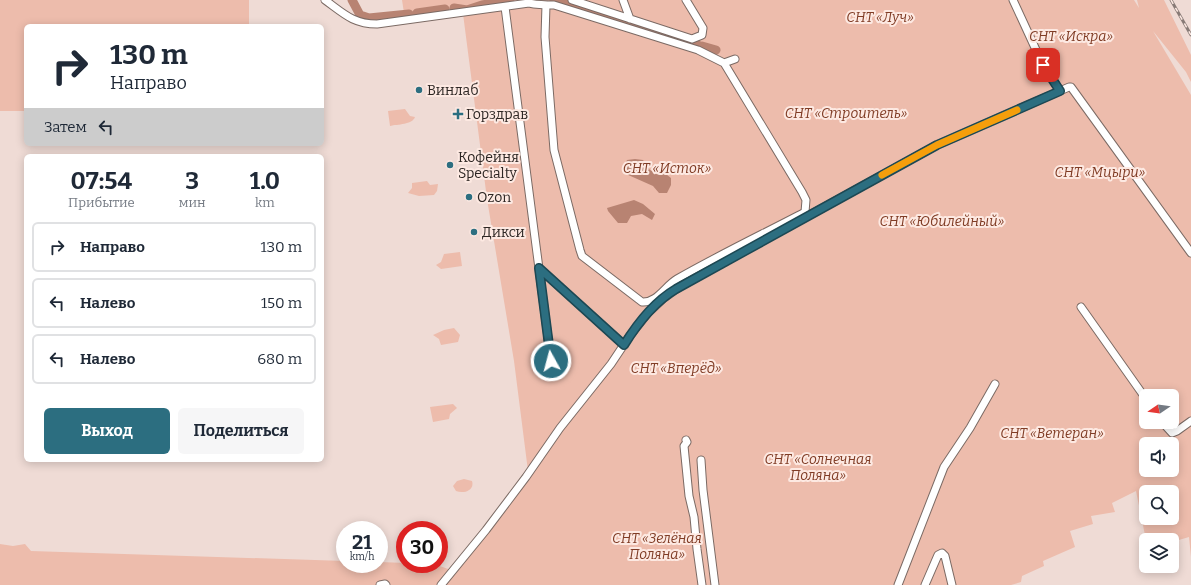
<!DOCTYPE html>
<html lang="ru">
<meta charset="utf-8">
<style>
body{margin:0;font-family:Bitter,serif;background:#f6f6f7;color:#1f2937;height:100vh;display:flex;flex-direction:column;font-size:15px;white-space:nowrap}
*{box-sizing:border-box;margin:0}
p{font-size:13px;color:#747a83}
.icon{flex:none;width:22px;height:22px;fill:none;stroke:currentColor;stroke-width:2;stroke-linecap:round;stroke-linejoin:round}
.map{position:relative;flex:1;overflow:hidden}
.details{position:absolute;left:24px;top:154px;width:300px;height:308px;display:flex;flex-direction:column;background:#fff;border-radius:6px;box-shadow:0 2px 10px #0003}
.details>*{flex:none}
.hud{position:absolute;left:24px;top:24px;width:300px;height:122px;border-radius:6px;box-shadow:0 2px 10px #0003;background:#fff;color:#1f2937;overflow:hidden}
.needle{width:26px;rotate:257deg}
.fabs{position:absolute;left:1139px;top:389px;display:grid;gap:8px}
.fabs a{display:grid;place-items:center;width:40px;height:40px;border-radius:6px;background:#fff;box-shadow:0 2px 10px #0003;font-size:20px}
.speed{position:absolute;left:336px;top:521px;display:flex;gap:8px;font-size:20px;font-weight:700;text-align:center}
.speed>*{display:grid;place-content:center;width:52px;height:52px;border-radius:50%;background:#fff;box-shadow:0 2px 10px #0003;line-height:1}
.speed small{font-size:10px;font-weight:400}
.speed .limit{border:6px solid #d22;background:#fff;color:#111}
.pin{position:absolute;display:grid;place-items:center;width:34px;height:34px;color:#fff;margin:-17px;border-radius:8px;box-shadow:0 2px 6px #0006}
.me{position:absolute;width:44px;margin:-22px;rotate:353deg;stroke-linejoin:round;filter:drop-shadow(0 0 3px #0008)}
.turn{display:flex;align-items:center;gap:14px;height:84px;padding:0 20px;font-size:18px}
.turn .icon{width:52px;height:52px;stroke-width:2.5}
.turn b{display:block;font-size:28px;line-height:34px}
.then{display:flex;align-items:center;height:38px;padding:0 20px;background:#0003;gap:8px;font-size:15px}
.eta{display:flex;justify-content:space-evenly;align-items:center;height:68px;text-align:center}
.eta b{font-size:24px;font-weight:700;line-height:28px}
.button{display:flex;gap:8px;margin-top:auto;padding:8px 20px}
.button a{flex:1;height:46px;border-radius:6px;background:#2c6e80;color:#fff;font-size:16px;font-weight:700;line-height:46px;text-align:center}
.button a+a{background:#f6f6f7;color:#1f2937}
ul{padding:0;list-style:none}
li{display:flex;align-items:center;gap:12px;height:50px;margin:0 8px 6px;padding:0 12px;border:2px solid #e0e1e3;border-radius:6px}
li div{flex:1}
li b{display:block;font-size:15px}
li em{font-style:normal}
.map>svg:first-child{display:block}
.green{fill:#edbcac;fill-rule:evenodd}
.water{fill:#b88372}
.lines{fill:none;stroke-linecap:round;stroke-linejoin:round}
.river{stroke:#b88372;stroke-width:9}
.minor-casing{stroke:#7b6a64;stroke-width:9}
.minor{stroke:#fff;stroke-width:7}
.rail-casing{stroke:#887b77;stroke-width:3}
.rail{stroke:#fde9e2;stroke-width:1.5;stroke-dasharray:4.5;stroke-linecap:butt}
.route-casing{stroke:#1d4853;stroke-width:10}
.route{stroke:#2c6e80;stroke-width:7}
.slow{stroke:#f59e0b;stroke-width:7}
.poi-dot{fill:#2c6e80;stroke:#fde9e2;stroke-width:1.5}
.labels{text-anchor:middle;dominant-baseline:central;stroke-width:4;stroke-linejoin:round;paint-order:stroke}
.park-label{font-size:14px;font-style:italic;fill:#803c25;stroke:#fde9e2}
.poi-label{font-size:14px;fill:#2d2623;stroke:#fde9e2;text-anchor:start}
</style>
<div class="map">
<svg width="1191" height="585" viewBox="0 0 1191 585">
<rect width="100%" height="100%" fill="#efdbd5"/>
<path class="green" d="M0,0H249V26H26V111H0Z
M402,0H1134L1139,8L1137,0H1164L1191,55V82L1186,72L1153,31L1191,95V557L1189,537L1172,542V540H1146L1136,491L1112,503L1115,512L1091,516L1093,524L1070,531L1075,547L1043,561L1044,566L1022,576L1021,582L1011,585H0V544L13,546L25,544L31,551L345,561V564H379V562L434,564L451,570L528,471L514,361L487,199L462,6L404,13ZM1146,396H1172V422H1146ZM1146,444H1172V470H1146ZM1146,492H1172V518H1146Z
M405,109L410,116L415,117C412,125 398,124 390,126L388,111Z
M427,181L430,185L438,184L437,191L434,195L419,196L408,193L412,188V183Z
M460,252L462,266L441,269L436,265L441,262L444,254Z
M454,328L460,335L458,342L441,345L439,339L433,335L444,330Z
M453,404L457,408L450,414L449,419L433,422L430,407Z
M464,479L472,481C475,491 463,494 456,491L453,486L457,481Z"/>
<path class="water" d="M635,159L643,160L650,170L655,172L662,171L671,178V185L667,193H659L653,186L626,174L623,168L627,160Z
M634,200L643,204L655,214L652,220L642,214L631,216L627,223H618L608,211L607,208Z"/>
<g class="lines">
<path class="river" d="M352,0L360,15L369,18L409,14
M554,0L698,45
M454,8L467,10L482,5L510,0
M417,13L445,9
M702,46L716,50"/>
<defs>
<path id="minor" d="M325,0C343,13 353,24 377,24L529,3C538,5 545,5 554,5L698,50L724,63L802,192L806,200L805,212C763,234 719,255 677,279C665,286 657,303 642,302L582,256L580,250L554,150L545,37L546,5
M572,0L692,39L702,35L703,28L686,0
M623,0L630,19
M1013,0L1043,65L1060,91
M505,7L551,361L546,364
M724,63L735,59
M539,268L624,345
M1081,307L1146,399
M1162,422L1172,433L1177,431L1191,421
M686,440L687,442L684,446L689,496L694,517L697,549L702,585
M701,460L703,490L715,585
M380,585L385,584L386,585
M441,585L486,530L526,477L560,428L611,364L629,337L648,313L664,298L682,285L937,145L1069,87H1071L1191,253
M898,585L944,467L970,428L995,384
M925,585L938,555L942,553L945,556L952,585"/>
</defs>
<use href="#minor" class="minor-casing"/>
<use href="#minor" class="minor"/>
<defs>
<path id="rail" d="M1171,0L1191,35"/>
</defs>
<use href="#rail" class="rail-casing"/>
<use href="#rail" class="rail"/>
</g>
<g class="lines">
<defs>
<path id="route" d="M551,361L539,268L624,345C637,324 654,302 676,289L937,145L1060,91L1043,65"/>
</defs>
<use href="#route" class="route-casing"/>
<use href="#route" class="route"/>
<path class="slow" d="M882,175L937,145L1017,110"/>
</g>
<g class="poi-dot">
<circle cx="419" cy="90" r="4"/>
<path d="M456 108h4v4h4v4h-4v4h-4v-4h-4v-4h4z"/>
<circle cx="450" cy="165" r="4"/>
<circle cx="469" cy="197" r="4"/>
<circle cx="474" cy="232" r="4"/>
</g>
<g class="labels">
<g class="park-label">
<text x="880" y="17">СНТ «Луч»</text>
<text x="1071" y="36">СНТ «Искра»</text>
<text x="846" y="113">СНТ «Строитель»</text>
<text x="667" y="168">СНТ «Исток»</text>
<text x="1100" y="172">СНТ «Мцыри»</text>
<text x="942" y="221">СНТ «Юбилейный»</text>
<text x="676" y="368">СНТ «Вперёд»</text>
<text x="1052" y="433">СНТ «Ветеран»</text>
<text x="818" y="459">СНТ «Солнечная<tspan x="818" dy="16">Поляна»</tspan></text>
<text x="657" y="538">СНТ «Зелёная<tspan x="657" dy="16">Поляна»</tspan></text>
</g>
<g class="poi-label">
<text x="427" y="90">Винлаб</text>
<text x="466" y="114">Горздрав</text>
<text x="458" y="157">Кофейня<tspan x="458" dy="16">Specialty</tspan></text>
<text x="477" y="197">Ozon</text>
<text x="482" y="232">Дикси</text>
</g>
</g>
</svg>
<div class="fabs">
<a><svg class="needle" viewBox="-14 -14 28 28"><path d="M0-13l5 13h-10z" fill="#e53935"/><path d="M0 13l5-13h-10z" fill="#747a83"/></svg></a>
<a><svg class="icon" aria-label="sound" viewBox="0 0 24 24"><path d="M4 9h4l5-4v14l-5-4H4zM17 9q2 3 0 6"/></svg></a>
<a><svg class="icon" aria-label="search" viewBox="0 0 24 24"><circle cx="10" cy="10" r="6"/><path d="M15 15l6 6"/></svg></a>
<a><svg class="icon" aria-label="layers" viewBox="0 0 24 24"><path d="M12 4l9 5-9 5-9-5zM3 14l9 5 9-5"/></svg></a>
</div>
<div class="speed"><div>21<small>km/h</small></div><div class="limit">30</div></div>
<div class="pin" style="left:1043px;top:65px;background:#d93025"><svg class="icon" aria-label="arrive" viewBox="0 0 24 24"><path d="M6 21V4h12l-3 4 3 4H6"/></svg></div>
<svg class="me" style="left:551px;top:361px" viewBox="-20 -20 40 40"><circle r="17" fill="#2c6e80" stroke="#fff" stroke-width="3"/><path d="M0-11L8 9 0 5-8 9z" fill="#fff"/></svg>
<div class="hud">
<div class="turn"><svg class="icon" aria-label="right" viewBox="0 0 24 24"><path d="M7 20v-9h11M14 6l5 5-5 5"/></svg><div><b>130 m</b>Направо</div></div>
<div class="then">Затем<svg class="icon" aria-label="left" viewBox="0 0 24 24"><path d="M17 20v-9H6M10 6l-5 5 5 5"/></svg></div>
</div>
<section class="details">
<div class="eta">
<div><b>07:54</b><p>Прибытие</p></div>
<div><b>3</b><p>мин</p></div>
<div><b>1.0</b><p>km</p></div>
</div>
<ul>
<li><svg class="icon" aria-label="right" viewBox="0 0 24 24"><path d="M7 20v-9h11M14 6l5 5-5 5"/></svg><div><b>Направо</b></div><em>130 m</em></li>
<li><svg class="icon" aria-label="left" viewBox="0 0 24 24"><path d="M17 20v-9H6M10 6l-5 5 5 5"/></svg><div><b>Налево</b></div><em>150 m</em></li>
<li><svg class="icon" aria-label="left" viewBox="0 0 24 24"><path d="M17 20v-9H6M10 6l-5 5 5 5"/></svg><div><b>Налево</b></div><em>680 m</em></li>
</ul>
<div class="button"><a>Выход</a><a>Поделиться</a></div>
</section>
</div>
